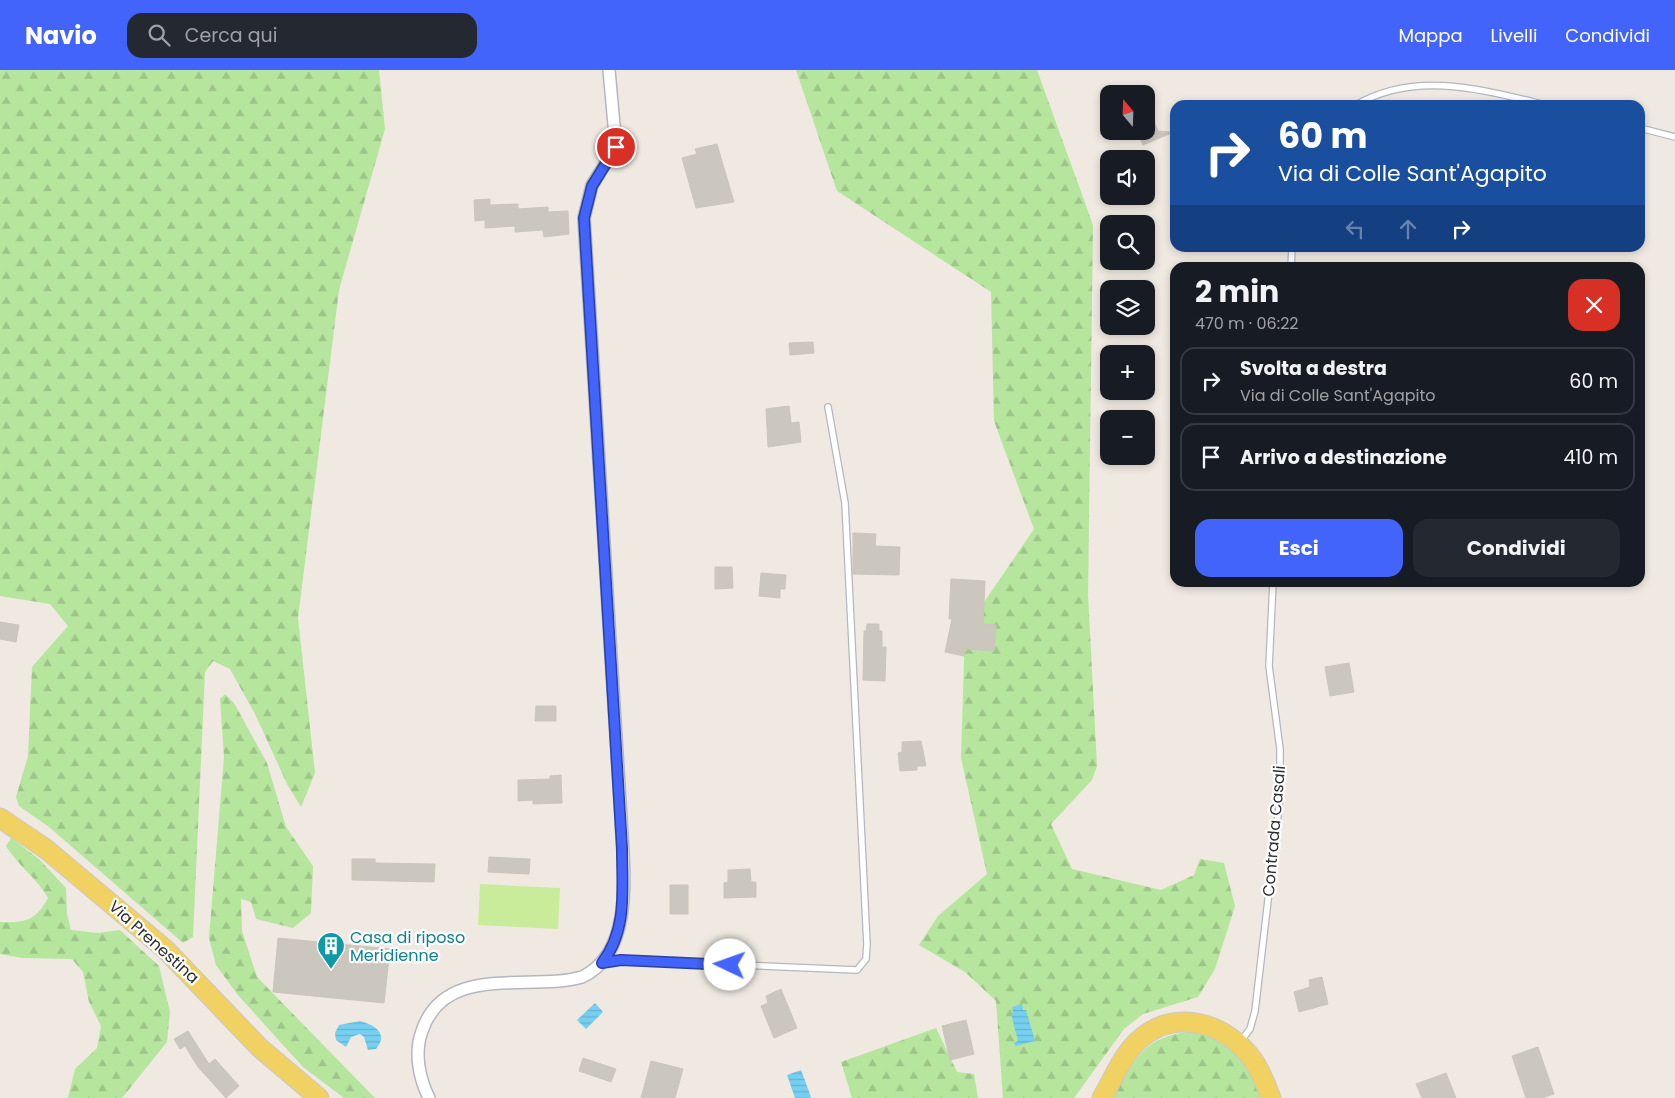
<!DOCTYPE html>
<html lang="it">
<meta charset="utf-8">
<style>
body{margin:0;font-family:Poppins,sans-serif;background:#242831;color:#f1f3f6;height:100vh;display:flex;flex-direction:column;font-size:19px;white-space:nowrap}
*{box-sizing:border-box;margin:0}
p{font-size:16px;color:#9ea1a6}
.icon{flex:none;width:28px;height:28px;fill:none;stroke:currentColor;stroke-width:2;stroke-linecap:round;stroke-linejoin:round}
.map{position:relative;flex:1;overflow:hidden}
.sheet{position:absolute;left:1170px;top:192px;width:475px;height:325px;display:flex;flex-direction:column;background:#171b24;border-radius:15px;box-shadow:0 2px 8px #0003}
.sheet>*{flex:none}
.banner{position:absolute;left:1170px;top:30px;width:475px;height:152px;border-radius:15px;box-shadow:0 2px 8px #0003;background:#1a4fa0;color:#fff;overflow:hidden}
.needle{width:32px;rotate:341deg}
.tools{position:absolute;left:1100px;top:15px;display:grid;gap:10px}
.tools a{display:grid;place-items:center;width:55px;height:55px;border-radius:10px;background:#171b24;box-shadow:0 2px 8px #0003;font-size:25px}
.pin{position:absolute;display:grid;place-items:center;width:42px;height:42px;color:#fff;margin:-21px;border:2px solid #fff;border-radius:50%;box-shadow:0 1px 5px #0007}
.me{position:absolute;width:55px;margin:-28px;rotate:273deg;stroke-linejoin:round;filter:drop-shadow(0 0 4px #0008)}
.turn{display:flex;align-items:center;gap:18px;height:105px;padding:0 25px;font-size:22px}
.turn .icon{width:65px;height:65px;stroke-width:2.5}
.turn b{display:block;font-size:35px;line-height:42px}
.lanes{display:flex;align-items:center;height:48px;padding:0 25px;background:#0003;justify-content:center;gap:25px;direction:ltr}
.lanes .off{opacity:.35}
.round{display:grid;place-items:center;flex:none;width:52px;height:52px;border-radius:15px;background:#242831}
.head{display:flex;align-items:center;justify-content:space-between;height:85px;padding:0 25px}
h1{font-size:30px;font-weight:700;line-height:38px}
.primary-button{display:flex;gap:10px;margin-top:auto;padding:10px 25px}
.primary-button a{flex:1;height:58px;border-radius:15px;background:#4264fb;color:#fff;font-size:20px;font-weight:700;line-height:58px;text-align:center}
.primary-button a+a{background:#242831;color:#f1f3f6}
ul{padding:0;list-style:none}
li{display:flex;align-items:center;gap:15px;height:68px;margin:0 10px 8px;padding:0 15px;border:2px solid #363941;border-radius:15px}
li div{flex:1}
li b{display:block;font-size:19px}
li em{font-style:normal}
header{display:flex;align-items:center;gap:30px;box-sizing:border-box;height:70px;padding:0 25px;background:#4264fb;color:#fff}
header strong{font-size:24px}
nav{display:flex;gap:28px;margin-inline-start:auto;font-size:18px}
.search{width:350px;height:45px;background:#242831;display:flex;align-items:center;gap:12px;box-sizing:border-box;padding:0 18px;border-radius:15px;color:#9ea1a6;font-size:19px}
.map>svg:first-child{display:block}
.forest{fill:url(#forest-firs)}
.pitch{fill:#c9ec9a}
.water{fill:url(#water-rules)}
.building{fill:#cbc7bf;stroke:#cbc5ba}
.lines{fill:none;stroke-linecap:round;stroke-linejoin:round}
.service-casing{stroke:#b4b7c1;stroke-width:8}
.minor-casing{stroke:#b4b7c1;stroke-width:14}
.primary-casing{stroke:#c9c9c9;stroke-width:21}
.service{stroke:#fff;stroke-width:5.5}
.minor{stroke:#fff;stroke-width:11}
.primary{stroke:#f2d163;stroke-width:19}
.route-casing{stroke:#2b41a3;stroke-width:12}
.route{stroke:#4264fb;stroke-width:9}
.labels{text-anchor:middle;dominant-baseline:central;stroke-width:4.5;stroke-linejoin:round;paint-order:stroke}
.street-label{font-size:16px;fill:#2e2e2e;stroke:#fff}
.culture-label{font-size:16px;fill:#0d838f;stroke:#fff;text-anchor:start}
</style>
<header>
<strong>Navio</strong>
<div class="search"><svg class="icon" aria-label="search" viewBox="0 0 24 24"><circle cx="10" cy="10" r="6"/><path d="M15 15l6 6"/></svg>Cerca qui</div>
<nav><a>Mappa</a><a>Livelli</a><a>Condividi</a></nav>
</header>
<div class="map">
<svg width="1675" height="1028" viewBox="0 0 1675 1028">
<defs>
<pattern id="forest-firs" width="22" height="20" patternUnits="userSpaceOnUse" patternTransform="scale(1.25)"><rect width="22" height="20" fill="#b6e59e"/><path d="M5 1l3.5 6h-7zM16 11l3.5 6h-7z" fill="#9dc588"/></pattern>
<pattern id="water-rules" width="6" height="5" patternUnits="userSpaceOnUse" patternTransform="scale(1.25)"><rect width="6" height="5" fill="#75cff0"/><path d="M0 2.5h6" fill="none" stroke="#66b2ce"/></pattern>
</defs>
<rect width="100%" height="100%" fill="#efe9e1"/>
<path class="forest" d="M0,0H379L385,59L339,220L298,548L315,703L301,737L288,716L255,644L230,599L213,591L205,602L193,867L183,873L49,757L19,736L16,727L28,686L32,597L68,556L50,534L0,526Z
M796,0H1037L1093,155L1088,525L1097,696L1092,710L1051,754L1072,799L1161,820L1194,805L1200,789L1224,793L1235,836L1215,899L1198,927L1143,944L1124,959L1074,1028H1003L996,931L965,902L919,875L938,846L987,804L961,688L965,560L1034,459L994,351L991,222L837,121Z
M225,624L234,633L267,693L286,757L313,796L311,843L293,858L256,849L251,832L241,829L242,861L257,907L375,1028H344L303,997L237,924L216,895L209,868L224,687L220,629Z
M11,768L39,789L66,818L67,844L71,860L98,863L120,860L159,896L170,942L167,972L122,1028H68L75,999L97,978L101,956L89,932L83,902L72,889L22,888L0,884V852C24,853 36,851 48,828C36,807 18,796 6,776Z
M936,958L957,1002L974,1004L978,1028H852L841,992Z
M1203,960L1248,981L1262,1028H1112C1140,982 1144,965 1203,960Z"/>
<path class="pitch" d="M480,814L560,818L558,859L478,855Z"/>
<path class="water" d="M595,933L603,942L586,959L577,950Z
M1022,934L1023,940H1026L1035,971L1015,976L1014,973L1018,971L1011,944L1013,943L1012,937Z
M360,951C375,955 389,964 376,979L368,980L364,967L360,964L351,967L346,977L336,970L335,963L339,955Z
M801,1000L811,1027L809,1028H795L787,1005Z"/>
<path class="building" d="M1146,33L1158,61L1174,62L1143,75L1137,61H1146Z
M717,74L734,132L696,138L682,88L697,84L695,79Z
M490,129V135L518,134V139L548,137V142L568,141L569,164L544,167L543,160L515,162V156L485,158V150L475,151L474,130Z
M813,272L814,283L790,285L789,273Z
M789,336L791,353L799,352L801,372L768,377L766,339Z
M853,463L876,464L875,476L900,477L899,505L853,504Z
M715,497H732L733,518L715,519Z
M761,503L786,505L785,519H780V528L759,526Z
M951,509L985,511L983,554L996,555L994,581L965,579L964,586L945,582L952,549H949Z
M0,552L19,555L16,572L0,569Z
M867,554H879V561H882V577H886L885,611L863,610L864,561H866Z
M1349,593L1354,622L1330,626L1325,597Z
M536,636H556V651H535Z
M921,671L926,696H917V700L900,701L898,683L902,682V672Z
M561,705L562,733L533,734V730L518,731V710L550,709V706Z
M489,787L530,789L529,804L488,802Z
M352,789H375V793L435,794L434,812L352,810Z
M750,799L751,812H756V827L724,828V813L728,812V800Z
M670,815H688V844H670Z
M278,868L390,879L384,933L273,922Z
M1322,907L1328,934L1299,942L1294,922L1310,917L1309,910Z
M781,919L797,958L774,968L761,936L768,933L766,926Z
M966,950L974,984L950,990L942,956Z
M188,961L209,994L215,989L239,1016L226,1028L198,997L185,976L180,979L174,969Z
M1538,977L1554,1024L1542,1028H1526L1512,986Z
M583,988L616,999L611,1012L579,1001Z
M651,991L683,999L675,1028H641Z
M1446,1003L1456,1028H1422L1416,1014Z"/>
<g class="lines">
<defs>
<path id="service" d="M1356,35C1416,0 1483,20 1546,35
M1640,58L1675,67
M1291,198L1292,178
M602,893L621,890L857,900L866,889L867,874L845,433L828,337
M1240,972L1250,959L1255,941L1280,728V679L1269,596L1273,512"/>
<path id="minor" d="M429,1028C419,1008 414,982 422,961C445,892 531,922 582,907C636,882 623,796 621,748L584,148L592,115L616,77L609,0"/>
<path id="primary" d="M0,748L46,779L165,879L260,978L319,1028
M1102,1028C1113,1009 1123,984 1139,970C1175,937 1227,953 1253,990C1261,1001 1266,1015 1271,1028"/>
</defs>
<use href="#service" class="service-casing"/>
<use href="#minor" class="minor-casing"/>
<use href="#primary" class="primary-casing"/>
<use href="#service" class="service"/>
<use href="#minor" class="minor"/>
<use href="#primary" class="primary"/>
</g>
<g class="lines">
<defs>
<path id="route" d="M616,77L592,116L584,148L622,778C622,817 628,860 602,893L621,890L730,895"/>
</defs>
<use href="#route" class="route-casing"/>
<use href="#route" class="route"/>
</g>
<defs>
<symbol id="building-pin" viewBox="-11 -11 22 30"><path d="M0 17L-7.5 6A9.5 9.5 0 1 1 7.5 6Z" fill="#0f9aa8" stroke="#fff"/><path d="M-4-6H4V6H1V3H-1V6H-4ZM-2.5-4.3h1.7v1.8h-1.7ZM.8-4.3h1.7v1.8H.8ZM-2.5-1h1.7V.8h-1.7ZM.8-1h1.7V.8H.8Z" fill="#fff"/></symbol>
</defs>
<g fill-rule="evenodd">
<use href="#building-pin" x="315" y="860" width="32" height="43"/>
</g>
<g class="labels">
<g class="street-label">
<text transform="translate(1274 761) rotate(-85)">Contrada Casali</text>
<text transform="translate(154 872) rotate(42)">Via Prenestina</text>
</g>
<g class="culture-label">
<text x="350" y="867">Casa di riposo<tspan x="350" dy="18">Meridienne</tspan></text>
</g>
</g>
</svg>
<div class="tools">
<a><svg class="needle" viewBox="-14 -14 28 28"><path d="M0-13l5 13h-10z" fill="#e53935"/><path d="M0 13l5-13h-10z" fill="#9ea1a6"/></svg></a>
<a><svg class="icon" aria-label="sound" viewBox="0 0 24 24"><path d="M4 9h4l5-4v14l-5-4H4zM17 9q2 3 0 6"/></svg></a>
<a><svg class="icon" aria-label="search" viewBox="0 0 24 24"><circle cx="10" cy="10" r="6"/><path d="M15 15l6 6"/></svg></a>
<a><svg class="icon" aria-label="layers" viewBox="0 0 24 24"><path d="M12 4l9 5-9 5-9-5zM3 14l9 5 9-5"/></svg></a>
<a>+</a>
<a>−</a>
</div>
<div class="pin" style="left:616px;top:77px;background:#d93025"><svg class="icon" aria-label="arrive" viewBox="0 0 24 24"><path d="M6 21V4h12l-3 4 3 4H6"/></svg></div>
<svg class="me" style="left:730px;top:895px" viewBox="-20 -20 40 40"><circle r="19" fill="#fff"/><path d="M0-13L10 11 0 6-10 11z" fill="#4264fb"/></svg>
<div class="banner">
<div class="turn"><svg class="icon" aria-label="right" viewBox="0 0 24 24"><path d="M7 20v-9h11M14 6l5 5-5 5"/></svg><div><b>60 m</b>Via di Colle Sant'Agapito</div></div>
<div class="lanes"><svg class="icon off" aria-label="left" viewBox="0 0 24 24"><path d="M17 20v-9H6M10 6l-5 5 5 5"/></svg><svg class="icon off" aria-label="ahead" viewBox="0 0 24 24"><path d="M12 20V5M6 11l6-6 6 6"/></svg><svg class="icon" aria-label="right" viewBox="0 0 24 24"><path d="M7 20v-9h11M14 6l5 5-5 5"/></svg></div>
</div>
<section class="sheet">
<div class="head"><div><h1>2 min</h1><p>470 m · 06:22</p></div><a class="round" style="background:#d93025;color:#fff"><svg class="icon" aria-label="close" viewBox="0 0 24 24"><path d="M6 6l12 12M18 6L6 18"/></svg></a></div>
<ul>
<li><svg class="icon" aria-label="right" viewBox="0 0 24 24"><path d="M7 20v-9h11M14 6l5 5-5 5"/></svg><div><b>Svolta a destra</b><p>Via di Colle Sant'Agapito</p></div><em>60 m</em></li>
<li><svg class="icon" aria-label="arrive" viewBox="0 0 24 24"><path d="M6 21V4h12l-3 4 3 4H6"/></svg><div><b>Arrivo a destinazione</b></div><em>410 m</em></li>
</ul>
<div class="primary-button"><a>Esci</a><a>Condividi</a></div>
</section>
</div>
